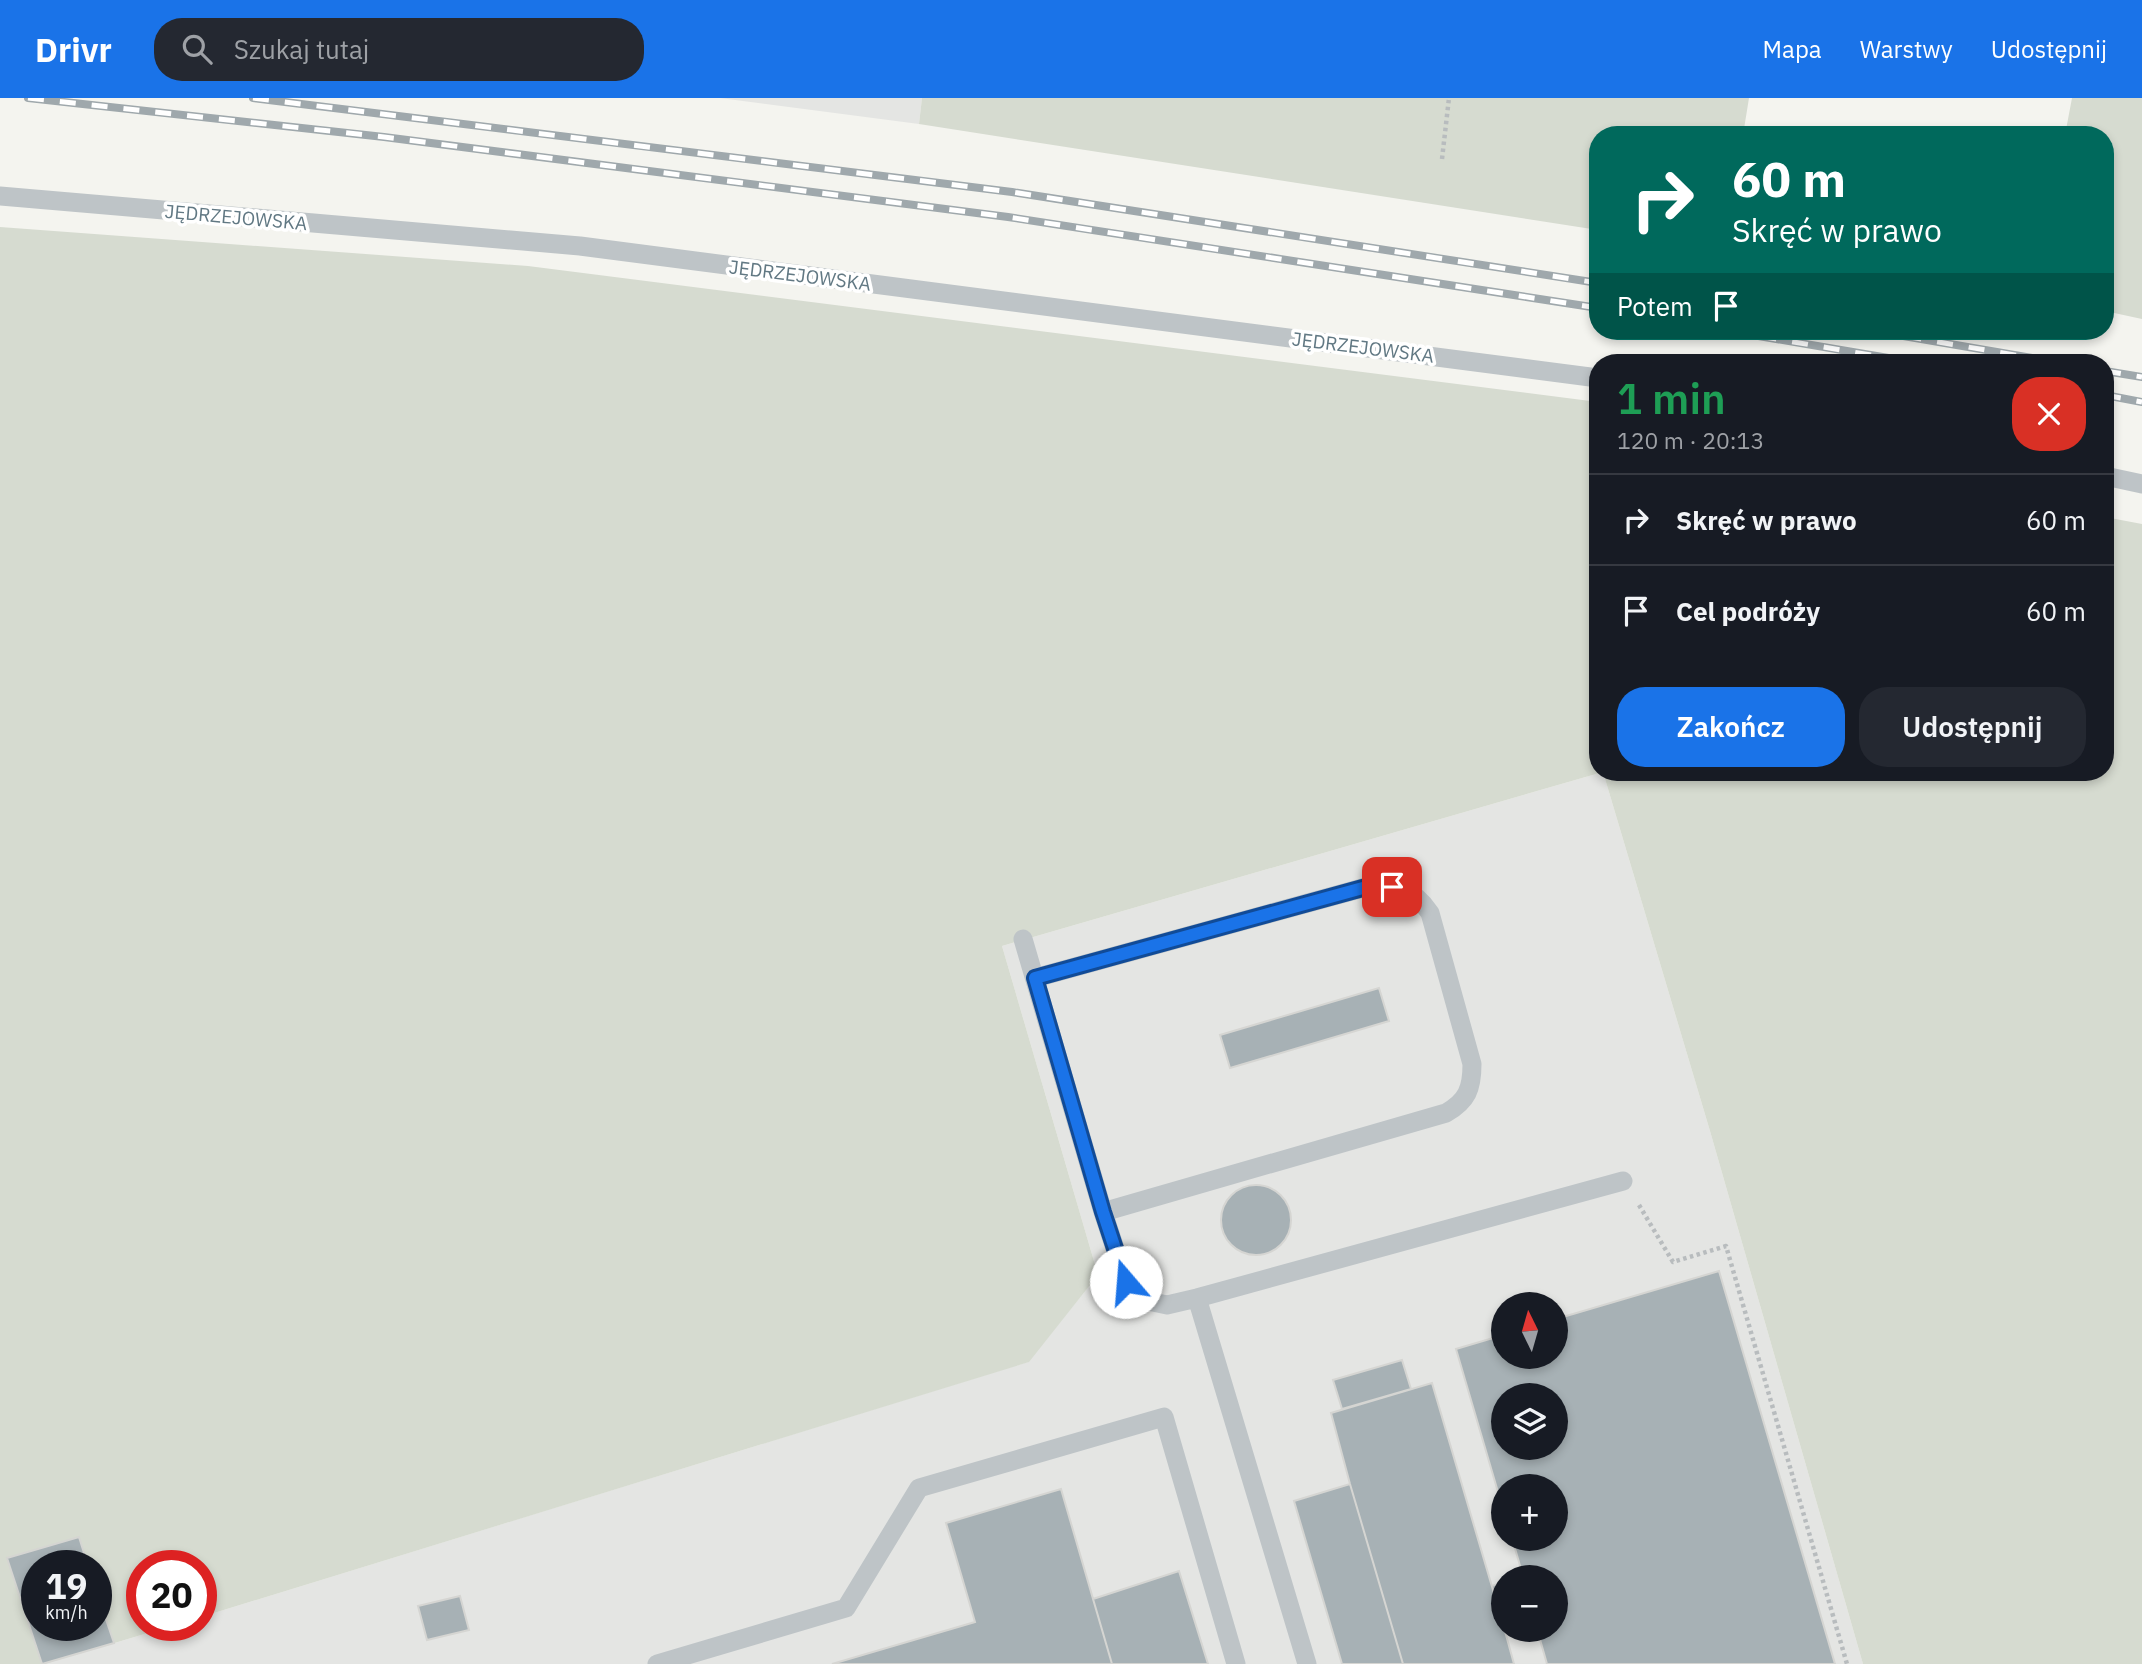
<!DOCTYPE html>
<html lang="pl">
<meta charset="utf-8">
<style>
body{margin:0;font-family:"IBM Plex Sans",sans-serif;background:#242831;color:#f1f3f6;height:100vh;display:flex;flex-direction:column;font-size:26px;white-space:nowrap}
*{box-sizing:border-box;margin:0}
p{font-size:23px;color:#9ea1a6}
.icon{flex:none;width:38px;height:38px;fill:none;stroke:currentColor;stroke-width:2;stroke-linecap:round;stroke-linejoin:round}
.map{position:relative;flex:1;overflow:hidden}
.sheet{position:absolute;left:1589px;top:256px;width:525px;height:427px;display:flex;flex-direction:column;background:#171b24;border-radius:28px;box-shadow:0 4px 10px #0003}
.sheet>*{flex:none}
.banner{position:absolute;left:1589px;top:28px;width:525px;height:214px;border-radius:28px;box-shadow:0 4px 10px #0003;background:#00695c;color:#fff;overflow:hidden}
.needle{width:46px;rotate:355deg}
.fabs{position:absolute;left:1491px;top:1194px;display:grid;gap:14px}
.fabs a{display:grid;place-items:center;width:77px;height:77px;border-radius:50%;background:#171b24;box-shadow:0 4px 10px #0003;font-size:35px}
.speed{position:absolute;left:21px;top:1452px;display:flex;gap:14px;font-size:35px;font-weight:700;text-align:center}
.speed>*{display:grid;place-content:center;width:91px;height:91px;border-radius:50%;background:#171b24;box-shadow:0 4px 10px #0003;line-height:1}
.speed small{font-size:18px;font-weight:400}
.speed .limit{border:10px solid #d22;background:#fff;color:#111}
.pin{position:absolute;display:grid;place-items:center;width:60px;height:60px;color:#fff;margin:-30px;border-radius:14px;box-shadow:0 4px 10px #0006}
.me{position:absolute;width:77px;margin:-38px;rotate:342deg;stroke-linejoin:round;filter:drop-shadow(0 0 5px #0008)}
.turn{display:flex;align-items:center;gap:24px;height:147px;padding:0 28px;font-size:32px}
.turn .icon{width:91px;height:91px;stroke-width:2.5}
.turn b{display:block;font-size:49px;line-height:60px}
.then{display:flex;align-items:center;height:66px;padding:0 28px;background:#0003;gap:14px;font-size:26px}
.round{display:grid;place-items:center;flex:none;width:74px;height:74px;border-radius:28px;background:#242831}
.overview{display:flex;align-items:center;justify-content:space-between;height:119px;padding:0 28px}
h1{font-size:42px;font-weight:600;line-height:52px;color:#1e9e55}
.action{display:flex;gap:14px;margin-top:auto;padding:14px 28px}
.action a{flex:1;height:80px;border-radius:28px;background:#1a73e8;color:#fff;font-size:28px;font-weight:600;line-height:80px;text-align:center}
.action a+a{background:#242831;color:#f1f3f6}
ul{padding:0;list-style:none}
li{display:flex;align-items:center;gap:21px;height:91px;padding:0 28px;border-top:2px solid #363941}
li div{flex:1}
li b{display:block;font-size:26px}
li em{font-style:normal}
header{display:flex;align-items:center;gap:42px;box-sizing:border-box;height:98px;padding:0 35px;background:#1a73e8;color:#fff}
header strong{font-size:33px}
nav{display:flex;gap:38px;margin-inline-start:auto;font-size:24px}
.search{width:490px;height:63px;background:#242831;display:flex;align-items:center;gap:18px;box-sizing:border-box;padding:0 24px;border-radius:28px;color:#9ea1a6;font-size:26px}
.map>svg:first-child{display:block}
.built{fill:#e4e5e3;fill-rule:evenodd}
.green{fill:#d6dbd0;fill-rule:evenodd}
.building{fill:#a7b1b5;stroke:#d5d5d2;stroke-width:2;fill-rule:evenodd}
.lines{fill:none;stroke-linecap:round;stroke-linejoin:round}
.path{stroke:#b8bcbe;stroke-width:4.5;stroke-dasharray:3.5 3.5;stroke-linecap:butt}
.service{stroke:#bec4c7;stroke-width:19}
.rail-casing{stroke:#9fa8ac;stroke-width:8}
.rail{stroke:#fff;stroke-width:5;stroke-dasharray:16;stroke-linecap:butt}
.route-casing{stroke:#114b97;stroke-width:18}
.route{stroke:#1a73e8;stroke-width:12}
.labels{text-anchor:middle;dominant-baseline:central;stroke-width:7;stroke-linejoin:round;paint-order:stroke}
.street-label{font-size:19px;fill:#617883;stroke:#fff}
</style>
<header>
<strong>Drivr</strong>
<div class="search"><svg class="icon" aria-label="search" viewBox="0 0 24 24"><circle cx="10" cy="10" r="6"/><path d="M15 15l6 6"/></svg>Szukaj tutaj</div>
<nav><a>Mapa</a><a>Warstwy</a><a>Udostępnij</a></nav>
</header>
<div class="map">
<svg width="2142" height="1566" viewBox="0 0 2142 1566">
<rect width="100%" height="100%" fill="#f4f4ef"/>
<path class="built" d="M720,0H922L919,26Z
M1603,674L1710,1033L1863,1566H45L171,1528H201V1519L1028,1264L1098,1177L1002,848ZM1503,1206H1556V1258H1503ZM1503,1297H1556V1349H1503ZM1503,1388H1556V1440H1503ZM1503,1479H1556V1531H1503Z"/>
<path class="green" d="M922,0H1749L1743,37H1598V132L919,26Z
M2072,0H2142V221L2105,213V37H2065Z
M0,129L528,168L1598,304V674H2105V419L2142,426V1566H1863L1710,1033L1603,674L1002,848L1098,1177L1029,1264L201,1519V1468H142V1528H171L45,1566H0ZM37,1468H96V1528H37Z"/>
<path class="building" d="M1379,890L1389,923L1230,970L1220,937Z
M1221 1122a35 35 0 1 1 70 0a35 35 0 1 1-70 0Z
M1719,1173L1835,1566H1547L1537,1531H1556V1479H1520L1523,1478L1512,1440H1556V1388H1503V1411L1456,1251L1503,1237V1258H1556V1221ZM1503,1297H1556V1349H1503Z
M1402,1262L1411,1291L1342,1311L1333,1282Z
M1432,1285L1503,1526L1514,1566H1403L1350,1386L1331,1315Z
M1350,1386L1403,1566H1342L1294,1403Z
M1061,1391L1112,1566H832L975,1524L946,1425Z
M79,1439L88,1468H37V1528H96V1492L114,1545L42,1566L7,1460Z
M1179,1473L1208,1566H1112L1093,1501Z
M1503,1484V1526L1492,1488Z
M460,1498L469,1532L427,1542L418,1508Z"/>
<g class="lines">
<path class="path" d="M1442,61L1449,0
M1639,1107L1673,1164L1726,1148L1847,1566"/>
<path class="service" d="M0,98L580,148L1598,280
M2105,378L2142,386
M1023,841L1103,1114L1126,1184L1135,1195L1148,1203L1167,1207L1197,1200L1623,1083
M1035,880L1370,788C1399,789 1413,790 1430,815L1472,966C1472,991 1467,1003 1446,1015L1103,1114
M1197,1200L1307,1566
M657,1566L846,1510L919,1390L1164,1319L1236,1566"/>
<defs>
<path id="rail" d="M28,0L384,39L1008,119L1598,210
M253,0L1012,94L1598,185
M1729,233L1912,264
M1874,233L2056,264
M2105,273L2142,279
M2105,297L2142,304"/>
</defs>
<use href="#rail" class="rail-casing"/>
<use href="#rail" class="rail"/>
</g>
<g class="lines">
<defs>
<path id="route" d="M1126,1184L1103,1114L1035,880L1370,788L1392,789"/>
</defs>
<use href="#route" class="route-casing"/>
<use href="#route" class="route"/>
</g>
<g class="labels">
<g class="street-label">
<text transform="translate(236 119) rotate(5)">JĘDRZEJOWSKA</text>
<text transform="translate(800 177) rotate(7)">JĘDRZEJOWSKA</text>
<text transform="translate(1363 249) rotate(7)">JĘDRZEJOWSKA</text>
</g>
</g>
</svg>
<div class="fabs">
<a><svg class="needle" viewBox="-14 -14 28 28"><path d="M0-13l5 13h-10z" fill="#e53935"/><path d="M0 13l5-13h-10z" fill="#9ea1a6"/></svg></a>
<a><svg class="icon" aria-label="layers" viewBox="0 0 24 24"><path d="M12 4l9 5-9 5-9-5zM3 14l9 5 9-5"/></svg></a>
<a>+</a>
<a>−</a>
</div>
<div class="speed"><div>19<small>km/h</small></div><div class="limit">20</div></div>
<div class="pin" style="left:1392px;top:789px;background:#d93025"><svg class="icon" aria-label="arrive" viewBox="0 0 24 24"><path d="M6 21V4h12l-3 4 3 4H6"/></svg></div>
<svg class="me" style="left:1126px;top:1184px" viewBox="-20 -20 40 40"><circle r="19" fill="#fff"/><path d="M0-13L10 11 0 6-10 11z" fill="#1a73e8"/></svg>
<div class="banner">
<div class="turn"><svg class="icon" aria-label="right" viewBox="0 0 24 24"><path d="M7 20v-9h11M14 6l5 5-5 5"/></svg><div><b>60 m</b>Skręć w prawo</div></div>
<div class="then">Potem<svg class="icon" aria-label="arrive" viewBox="0 0 24 24"><path d="M6 21V4h12l-3 4 3 4H6"/></svg></div>
</div>
<section class="sheet">
<div class="overview"><div><h1>1 min</h1><p>120 m · 20:13</p></div><a class="round" style="background:#d93025;color:#fff"><svg class="icon" aria-label="close" viewBox="0 0 24 24"><path d="M6 6l12 12M18 6L6 18"/></svg></a></div>
<ul>
<li><svg class="icon" aria-label="right" viewBox="0 0 24 24"><path d="M7 20v-9h11M14 6l5 5-5 5"/></svg><div><b>Skręć w prawo</b></div><em>60 m</em></li>
<li><svg class="icon" aria-label="arrive" viewBox="0 0 24 24"><path d="M6 21V4h12l-3 4 3 4H6"/></svg><div><b>Cel podróży</b></div><em>60 m</em></li>
</ul>
<div class="action"><a>Zakończ</a><a>Udostępnij</a></div>
</section>
</div>
